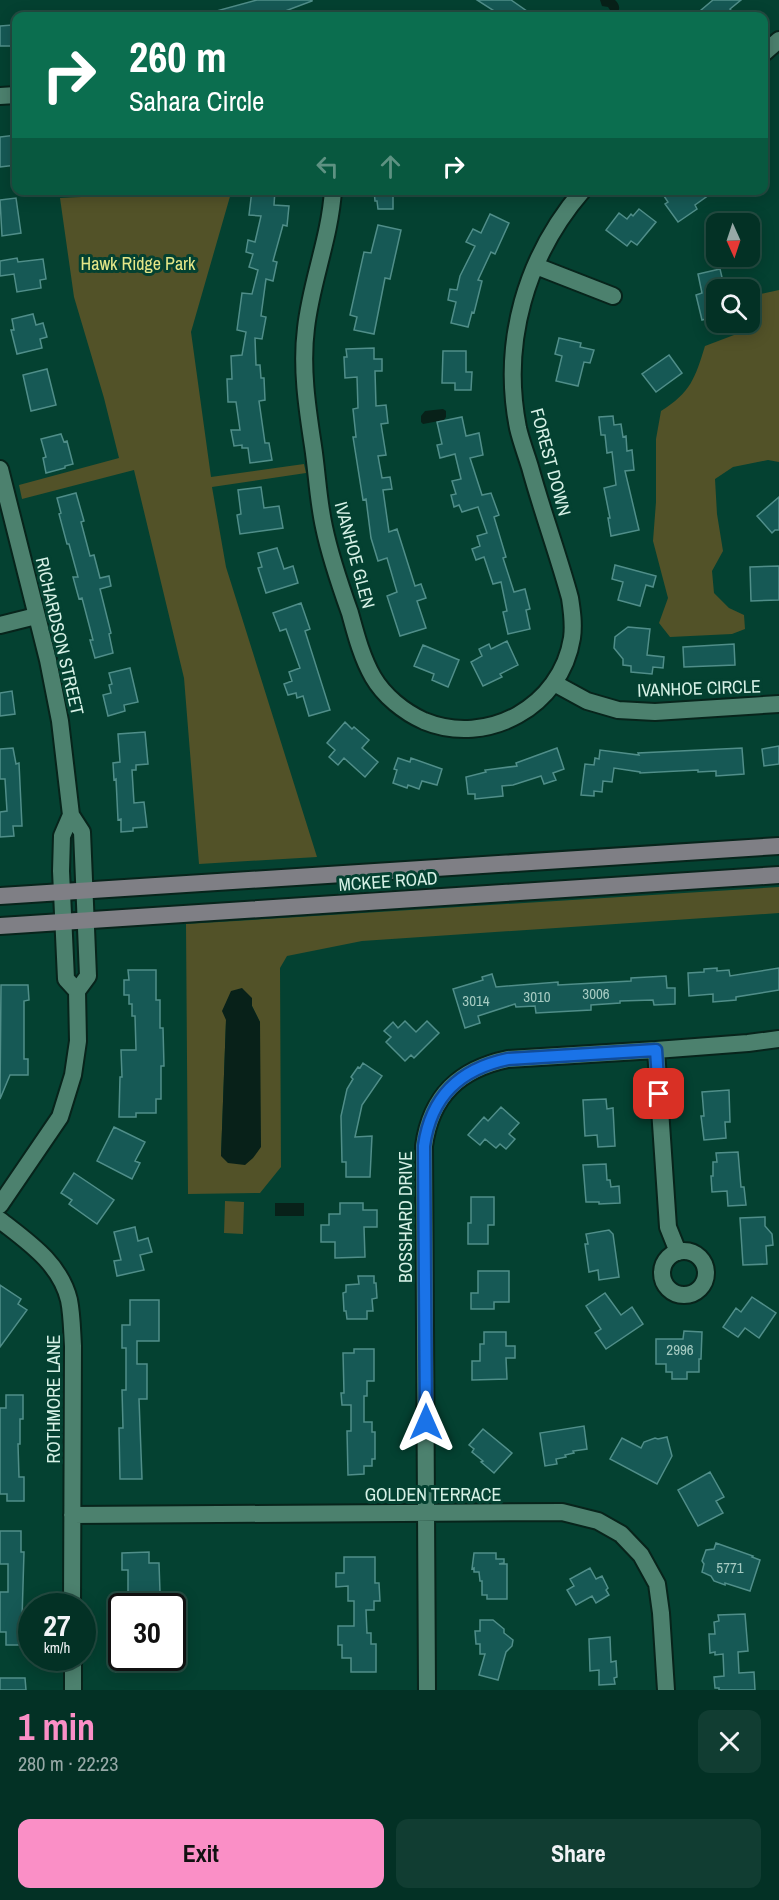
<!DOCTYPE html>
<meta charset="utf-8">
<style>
body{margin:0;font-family:"Archivo Narrow",sans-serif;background:#113d32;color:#f1f3f6;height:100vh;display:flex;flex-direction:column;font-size:22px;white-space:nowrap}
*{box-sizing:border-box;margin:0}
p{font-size:20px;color:#97a9a7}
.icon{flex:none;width:33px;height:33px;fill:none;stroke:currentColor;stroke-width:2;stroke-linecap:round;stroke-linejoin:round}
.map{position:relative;height:1690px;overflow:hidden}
.drawer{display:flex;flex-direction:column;background:#033125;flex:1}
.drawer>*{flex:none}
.hud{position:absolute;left:12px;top:12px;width:756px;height:183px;border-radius:12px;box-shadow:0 3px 15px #0003,0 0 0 2px #244c42;background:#0b6e4f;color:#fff;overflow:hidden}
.needle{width:39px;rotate:177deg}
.fabs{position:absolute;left:706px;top:213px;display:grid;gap:12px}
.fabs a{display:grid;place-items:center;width:54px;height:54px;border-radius:12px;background:#033125;box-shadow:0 3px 15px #0003,0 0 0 2px #244c42;font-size:30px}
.speed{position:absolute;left:18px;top:1593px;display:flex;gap:12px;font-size:30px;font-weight:700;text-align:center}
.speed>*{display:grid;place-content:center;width:78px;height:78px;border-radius:50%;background:#033125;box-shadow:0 3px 15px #0003,0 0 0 2px #244c42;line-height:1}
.speed small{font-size:15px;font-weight:400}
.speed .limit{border:3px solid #111;border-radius:9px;background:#fff;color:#111}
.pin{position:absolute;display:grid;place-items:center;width:51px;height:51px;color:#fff;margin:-26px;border-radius:12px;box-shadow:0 3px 9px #0006}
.me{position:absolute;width:66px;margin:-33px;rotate:0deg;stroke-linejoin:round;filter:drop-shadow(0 0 4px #0008)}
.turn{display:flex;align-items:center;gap:21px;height:126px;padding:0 18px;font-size:27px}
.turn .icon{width:78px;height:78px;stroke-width:2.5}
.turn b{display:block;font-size:42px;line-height:51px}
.lanes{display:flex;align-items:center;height:57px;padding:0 18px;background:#0003;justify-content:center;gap:30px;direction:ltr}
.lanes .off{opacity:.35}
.round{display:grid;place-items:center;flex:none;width:63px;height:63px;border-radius:12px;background:#113d32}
.headline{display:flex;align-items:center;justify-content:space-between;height:102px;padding:0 18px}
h1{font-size:36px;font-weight:700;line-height:45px;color:#fa8fc6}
.cta{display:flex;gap:12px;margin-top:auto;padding:12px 18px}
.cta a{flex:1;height:69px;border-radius:12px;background:#fa8fc6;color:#111;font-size:24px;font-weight:700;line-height:69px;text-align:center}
.cta a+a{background:#113d32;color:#f1f3f6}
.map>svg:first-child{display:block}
.green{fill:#525228;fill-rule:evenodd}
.water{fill:#082119}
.building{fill:#165955;stroke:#508e89;stroke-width:1.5}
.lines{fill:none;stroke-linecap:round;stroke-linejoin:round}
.minor-casing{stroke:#07241b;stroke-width:20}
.secondary-casing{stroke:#07241b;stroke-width:20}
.minor{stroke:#4c816e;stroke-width:16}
.secondary{stroke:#7f7f85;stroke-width:16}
.route-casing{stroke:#114b97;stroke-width:15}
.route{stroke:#1a73e8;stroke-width:10}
.labels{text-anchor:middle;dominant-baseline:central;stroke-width:6;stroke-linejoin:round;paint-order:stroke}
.number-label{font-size:15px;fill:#a6cbc2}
.park-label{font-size:18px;fill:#e6e788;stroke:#044131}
.street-label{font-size:18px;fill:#d6f1e6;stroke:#044131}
</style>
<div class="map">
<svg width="779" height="1690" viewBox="0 0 779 1690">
<rect width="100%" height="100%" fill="#044131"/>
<path class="green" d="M124,191H156L157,196L231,193L191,332L211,477L304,464L306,473L212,487L226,567L317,857L199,864L184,678L134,470L22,499L19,485L119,458L104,398L74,297L60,198L124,195Z
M779,290V462L768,460L733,467L715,479L717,514L723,551L712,571L714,593L729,608L744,615L745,629L732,634L670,637L659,623L668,598L653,541L656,502V439L661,411C691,392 695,378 705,346L734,335L739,323L750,322L751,296Z
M779,887V913L362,941L287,956L280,968L281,1167L260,1193L188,1194L186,924ZM252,1006L260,1022L221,1156L226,1020Z
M225,1201L244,1202L243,1234L224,1233Z"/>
<path class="water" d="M600,0H615C619,4 621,8 617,13H612L608,7L602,6Z
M443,409L446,411V417L444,420L423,424L421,422V416L425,411Z
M242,988L252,998V1006L260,1022L261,1147L253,1158L245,1165L228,1163L221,1156L226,1020L222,1011L231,991Z
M275,1203H304V1216H275Z"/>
<path class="building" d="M257,0H312V1L272,16H209V13Z
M477,0H511L534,16H502Z
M713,0H741L730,9L736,16H694Z
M12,25L13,46H0V26Z
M16,135V165L0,167V137Z
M252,190H275L274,205L289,206L287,226L283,225L273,261L277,262L273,281L266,279L261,316L266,317L262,339L255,338L256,365H260L261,378H264L265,400L259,401L265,443H269L272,460L250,463L248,448H242V445L234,446L231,430H240L236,402H228L227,379H232L231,356L242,355L246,332L237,330L242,293L252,294L258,270L249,267L253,254L246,252L248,240L255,242L261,216L249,215Z
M374,190H393V209H378L377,201H375Z
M660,190H716L695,205L697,209L678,222L665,204L668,202Z
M16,198L21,233L2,236L0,200Z
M639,209L656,222L637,245L631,241L627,246L606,230L619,213L627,219L631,214L633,216Z
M490,214L509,223L495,254L491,252L478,280L482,281L474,313L472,312L468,327L451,323L456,302L448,300L450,289L457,290L460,276L475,246L466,242L473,229L481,233Z
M378,225L401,230L390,279L385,278L374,334L354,330L357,317L350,315L364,252L371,253Z
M17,258L18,262L43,259L46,279L40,280L41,288L17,292L14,274L0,276V261Z
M720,269L725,290H717V316L702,320L696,295L702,293L698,274Z
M33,314L36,325L43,323L47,337L40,339L42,348L17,354L11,330H14L12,319Z
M559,338L581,343L580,347L594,350L590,363L584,362L578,386L556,381L562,356L555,354Z
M374,348V359H382V371H375L376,406L386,405L388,423L381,424L386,455L378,456L382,478L390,477L392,489L383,490L389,532L397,529L415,586L421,584L426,598L417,601L426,628L400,636L387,596L397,592L387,558L378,561L371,538L366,499L363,500L353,437H356L353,409L358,408L357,377L345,378L344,357H347L346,349Z
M443,351H466V372H472L471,390H455V383H442Z
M669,355L682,373L656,392L642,374Z
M47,369L56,405L31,411L23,375Z
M613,416L614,425L621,424L623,437L626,436L627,451L632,450L634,470L625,471L639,530L611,536L608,518H610L604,488L616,485L612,452L607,453L605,435H601L599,417Z
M462,417L466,436L479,433L483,455L470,458L482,495L491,493L499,515L494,517L506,557L503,558L514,592L525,589L530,609L526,610L530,629L508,634L503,612L507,611L501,582L493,584L484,557L476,560L472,549L480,546L477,536L487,533L478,507L462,512L459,505L454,507L451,495L456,494L452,481L461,479L455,454L440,458L437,445L442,444L437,422Z
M61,434L64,442L67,441L73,464L65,466V468L46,473L43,458L46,457L41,439Z
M261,487L264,508L279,506L283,528L240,534L237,515L241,514L238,490Z
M76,493L84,521L81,522L90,556L94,555L100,578L109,576L111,586L100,589L111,633L109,634L113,653L95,658L90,640H93L82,598L79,599L73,577H78L69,544H67L59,514L61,513L57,498Z
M779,497V530H775L772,533L757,516Z
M277,548L284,569L293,566L298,583L266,593L258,568L262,567L258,553Z
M615,565L656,576L653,587L646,585L640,606L618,600L623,582L612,579Z
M779,566V600L751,601L750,567Z
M301,603L310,629L305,631L330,710L309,716L303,696L297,698L296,693L288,695L284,684L292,681L289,672L300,668L286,629L280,631L273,613Z
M628,627L650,629L647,655L664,657L663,668L653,667L652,674L631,672V666L623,665V659L614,648L615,637Z
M507,641L518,665L500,674L502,677L483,686L471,662L482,656L479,649L489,644L491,649Z
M734,644L735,665L684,667L683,647Z
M423,645L459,660L448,687L432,680L434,674L414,666Z
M130,668L138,702L124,705L125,711L108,716L103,695L111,693L109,685L112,684L109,673Z
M12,691L15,714L0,716V693Z
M345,722L352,729L354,727L369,740L362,748L378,762L365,777L344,758L338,765L329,757L335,750L327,743Z
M145,732L148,764L136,765V770H132L134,803L144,802L147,827L133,828V831L121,832V819L118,820L116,779L114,780L113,763L120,762L118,734Z
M779,746V764L764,766L762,749Z
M13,748L16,764L19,763L22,826H13L14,836L0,837V812L7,811L5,779H0V749Z
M557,748L564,769L553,773L556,780L544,784L541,776L513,785L502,786L503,796L475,799V794H468L466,777L486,772L485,770L517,766L516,763Z
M742,748L744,774L716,776V771L698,772V770L640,773V772L614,768L612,782L603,781L602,792L594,791V796L581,795L585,764L594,765L595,758L599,759L600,750L639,755L638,753Z
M398,758L410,762L411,758L442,769L437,785L422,781L419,789L408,785L407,788L393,783L397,770L394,769Z
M717,968V971L729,970L730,976L779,968V990L736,997V1000L713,1002V994L689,996L688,973L704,972V969Z
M128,970H156V1000H160V1028H163L164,1066H161V1099H156V1113H136V1117H119L120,1077H122L121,1050H136L135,1016H132V1004H129V995H124V980H129Z
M492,974L496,987L558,982V985L631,981V978L666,976L667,988H675V1004L654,1005L653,1000L620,1001V1003L591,1005V1010L536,1013L535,1006L516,1007L515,1004L478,1016L480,1023L465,1028L453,989L483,980L482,977Z
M1,985H28L29,1000L24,1001V1059H28V1075H10L0,1099Z
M405,1021L416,1032L427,1021L439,1033L414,1058L411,1055L405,1061L386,1042L391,1037L384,1031L393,1022L398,1028Z
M363,1063L382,1076L362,1105L355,1137L372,1136L370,1177H346V1162H342L341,1116L347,1089L353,1079L351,1077L358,1067L360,1068Z
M729,1090L730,1122H725L726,1138L704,1140L701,1116H704L702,1092Z
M606,1099L607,1109L613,1108L615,1146L598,1147L597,1135L585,1136L583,1100Z
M501,1107L519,1123L509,1134L515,1139L506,1149L500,1144L496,1148L485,1139L480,1145L468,1135L484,1117L488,1121Z
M114,1127L145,1142L135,1161L140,1163L132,1179L97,1161Z
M738,1152L741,1187H744L746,1205L728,1206L727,1191L712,1192L711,1176H713V1162H717L716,1153Z
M606,1164L607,1180H610L611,1187L619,1186L620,1203L599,1204V1202H586L583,1165Z
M74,1173L114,1200L97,1224L69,1204L72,1200L61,1193Z
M471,1197H494V1225H488V1244H468V1223H471Z
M340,1203H363V1210H377V1227H364L365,1257L335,1258V1242H321V1225H329V1214H340Z
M765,1217V1226L772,1234L773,1245L766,1246L767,1264L743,1265L740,1218Z
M135,1227L138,1241L148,1238L152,1252L140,1255L144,1270L117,1276L114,1261L121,1260L114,1232Z
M609,1230L613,1234L619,1277L599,1280L598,1270L589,1272L585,1244H588L586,1234Z
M478,1271H509V1302H494V1309H471V1293H478Z
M358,1276H374V1283H376L377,1298L372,1299L373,1311H367V1319H347L346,1311H344L343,1293L346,1292V1285L359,1284Z
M0,1285L21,1299L18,1304L27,1310L0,1347Z
M605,1293L621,1315L632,1307L643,1324L606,1349L595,1333L601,1329L586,1306Z
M752,1297L776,1313L759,1338L745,1328L738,1337L723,1327L736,1308L741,1312Z
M130,1300H159V1341H137V1364H147V1399H139L142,1479H120L119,1428H123L122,1390H126V1348H122V1325H130Z
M684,1331L702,1332L701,1359H699V1372H687V1379H672V1372H666V1364H656V1339H683Z
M484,1332H506V1346H515V1358H506L507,1379L472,1380V1361H480V1344H484Z
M354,1349H374V1381H367V1396H364V1422H372V1432H375V1459H372V1466H364V1474L348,1475L347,1431H351V1405H342L341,1393H344L343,1353H354Z
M6,1395H23V1419H20V1444H18L19,1477H24V1501H7V1494H0V1408H6Z
M584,1426L587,1449L573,1451L574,1453L565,1455L566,1457L556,1459L557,1464L545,1466L540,1433Z
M483,1429L512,1453L494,1473L481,1462L483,1461L472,1452L474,1449L469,1445Z
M667,1437L672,1456L657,1484L610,1459L622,1438L641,1448L644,1442L655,1438L658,1439Z
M710,1472L724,1497L716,1501L723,1513L698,1526L678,1490Z
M0,1531H21V1552H24L22,1619H26V1645H6V1632H0V1592H8V1564H0Z
M716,1543L753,1556L752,1557L760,1560L750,1591L725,1583V1585L714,1581L711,1576L702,1572L704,1564L702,1561L706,1550L714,1549Z
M149,1552V1563H159L160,1592H128V1570H122V1553Z
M474,1553H496V1559H504V1563L499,1564H507V1599H487V1595H482V1581H480L479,1572H474V1568L472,1569Z
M344,1557H375V1583H379L380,1601H374V1610H366L367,1633H371V1644H376V1672H351V1658H342V1645H338V1626H354V1601H348V1586L336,1587V1573H344Z
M590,1568L596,1579L602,1576L608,1588L606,1590L609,1595L596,1603L592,1596L576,1605L567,1590L574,1586L570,1579Z
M745,1614L748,1651L738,1652L739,1673L754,1672L755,1690H719V1688H715L714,1677L724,1676L723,1654L715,1655V1652L710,1653L709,1634H715L714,1622L719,1621L718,1615Z
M480,1620H493L504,1629V1633L513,1640L512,1646L506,1652L498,1680L479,1675L485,1654H480V1644H476L475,1631H480Z
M610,1637L611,1662L616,1661L617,1677L614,1678L615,1684L599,1685V1670L590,1671L589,1639Z
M116,1658H152V1671L116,1672Z
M0,1678H25L26,1690H0Z"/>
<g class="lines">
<defs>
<path id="minor" d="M764,53L779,40
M0,96L16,95
M333,190C330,238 311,282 306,328C301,367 307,407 313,446C317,472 318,500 324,527C330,556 340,585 350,613C356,635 362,658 373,677C384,696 404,712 424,721C487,747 561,707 572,638C574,624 572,611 570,598C558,554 542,511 530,467C526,454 521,441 518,428C501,342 526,256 583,190
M536,266L613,296
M0,469L48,660L60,721L71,815L82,832L88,976L77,991L78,1041L73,1075L60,1117L0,1205
M0,625L36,616
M554,683L587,701L618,710L655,712L779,704
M71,815L62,836L61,871L66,979L77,991
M656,1050L668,1227L678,1252
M0,1220C28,1242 60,1263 69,1300C72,1315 72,1330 73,1346L72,1606
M662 1273a22 22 0 1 1 44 0a22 22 0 1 1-44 0Z
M72,1515L562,1512L598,1521L621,1534L641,1555L657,1584L661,1613L666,1690
M73,1658V1690
M427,1690L424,1146C431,1095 460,1069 508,1059L656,1050L748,1043L779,1039"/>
<path id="secondary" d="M0,896L779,846
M0,926L779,875"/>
</defs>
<use href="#minor" class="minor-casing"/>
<use href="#secondary" class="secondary-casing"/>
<use href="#minor" class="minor"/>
<use href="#secondary" class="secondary"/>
</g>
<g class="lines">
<defs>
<path id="route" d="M426,1422L424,1146C431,1096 460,1069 508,1059L656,1050L659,1094"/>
</defs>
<use href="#route" class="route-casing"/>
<use href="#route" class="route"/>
</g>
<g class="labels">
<g class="number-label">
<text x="596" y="993">3006</text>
<text x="537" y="996">3010</text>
<text x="476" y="1000">3014</text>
<text x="680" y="1349">2996</text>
<text x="730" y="1567">5771</text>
</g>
<g class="park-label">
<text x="138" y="263">Hawk Ridge Park</text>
</g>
<g class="street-label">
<text transform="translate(551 462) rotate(75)">FOREST DOWN</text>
<text transform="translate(355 555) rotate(75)">IVANHOE GLEN</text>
<text transform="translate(60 636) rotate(77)">RICHARDSON STREET</text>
<text transform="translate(699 688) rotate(-2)">IVANHOE CIRCLE</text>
<text transform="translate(388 881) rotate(-4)">MCKEE ROAD</text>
<text transform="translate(405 1217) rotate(-90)">BOSSHARD DRIVE</text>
<text transform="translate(53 1399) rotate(-90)">ROTHMORE LANE</text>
<text x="433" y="1494">GOLDEN TERRACE</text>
</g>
</g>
</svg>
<div class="fabs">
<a><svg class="needle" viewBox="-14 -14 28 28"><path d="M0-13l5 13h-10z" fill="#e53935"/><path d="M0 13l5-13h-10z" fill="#97a9a7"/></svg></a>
<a><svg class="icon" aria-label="search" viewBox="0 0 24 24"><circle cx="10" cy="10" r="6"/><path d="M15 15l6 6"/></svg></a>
</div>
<div class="speed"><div>27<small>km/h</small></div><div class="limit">30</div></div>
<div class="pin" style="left:659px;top:1094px;background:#d93025"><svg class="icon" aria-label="arrive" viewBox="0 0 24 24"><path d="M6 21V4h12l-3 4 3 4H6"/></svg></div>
<svg class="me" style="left:426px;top:1422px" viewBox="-20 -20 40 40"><path d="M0-17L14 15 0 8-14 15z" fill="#1a73e8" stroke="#fff" stroke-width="4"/></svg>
<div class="hud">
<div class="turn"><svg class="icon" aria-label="right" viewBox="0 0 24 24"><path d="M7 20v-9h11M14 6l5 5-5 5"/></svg><div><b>260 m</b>Sahara Circle</div></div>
<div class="lanes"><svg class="icon off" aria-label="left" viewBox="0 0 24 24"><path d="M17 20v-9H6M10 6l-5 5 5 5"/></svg><svg class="icon off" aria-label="ahead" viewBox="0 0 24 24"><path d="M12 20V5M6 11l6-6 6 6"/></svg><svg class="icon" aria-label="right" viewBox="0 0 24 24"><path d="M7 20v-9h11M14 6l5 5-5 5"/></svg></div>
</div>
</div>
<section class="drawer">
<div class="headline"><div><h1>1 min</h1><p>280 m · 22:23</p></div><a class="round"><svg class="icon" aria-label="close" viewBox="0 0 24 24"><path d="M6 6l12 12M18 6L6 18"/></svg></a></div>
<div class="cta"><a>Exit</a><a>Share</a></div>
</section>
